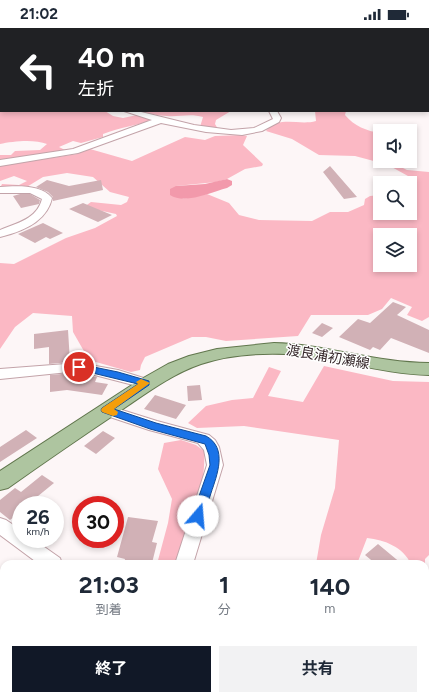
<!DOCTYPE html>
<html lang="ja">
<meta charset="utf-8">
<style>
body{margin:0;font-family:Figtree,"Noto Sans JP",sans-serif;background:#f2f2f3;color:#1f2937;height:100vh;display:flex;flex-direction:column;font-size:15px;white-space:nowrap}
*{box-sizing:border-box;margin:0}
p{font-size:13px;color:#747a83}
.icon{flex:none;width:22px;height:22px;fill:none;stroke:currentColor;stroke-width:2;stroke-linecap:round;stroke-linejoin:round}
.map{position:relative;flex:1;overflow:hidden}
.drawer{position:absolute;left:0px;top:532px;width:429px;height:140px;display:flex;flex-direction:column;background:#fff;border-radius:12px 12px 0 0;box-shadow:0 2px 6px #0003}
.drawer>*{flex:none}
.top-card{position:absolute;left:0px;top:0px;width:429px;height:84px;box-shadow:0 2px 6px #0003;background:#202124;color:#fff;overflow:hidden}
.fabs{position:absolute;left:373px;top:96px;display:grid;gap:8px}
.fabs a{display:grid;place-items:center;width:44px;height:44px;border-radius:0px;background:#fff;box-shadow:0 2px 6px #0003;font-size:20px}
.speed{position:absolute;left:12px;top:468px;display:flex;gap:8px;font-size:20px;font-weight:700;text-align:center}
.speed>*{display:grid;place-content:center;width:52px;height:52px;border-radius:50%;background:#fff;box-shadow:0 2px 6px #0003;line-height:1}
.speed small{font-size:10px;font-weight:400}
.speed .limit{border:6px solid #d22;background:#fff;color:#111}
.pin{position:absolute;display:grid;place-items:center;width:34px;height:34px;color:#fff;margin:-17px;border:2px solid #fff;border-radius:50%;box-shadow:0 1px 4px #0007}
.me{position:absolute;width:44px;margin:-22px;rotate:18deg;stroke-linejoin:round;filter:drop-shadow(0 0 3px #0008)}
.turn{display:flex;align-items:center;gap:14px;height:84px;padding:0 12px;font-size:18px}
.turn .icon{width:52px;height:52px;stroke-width:2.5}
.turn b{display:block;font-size:28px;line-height:34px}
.eta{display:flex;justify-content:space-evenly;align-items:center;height:68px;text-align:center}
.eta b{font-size:24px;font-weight:700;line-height:28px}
.action{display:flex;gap:8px;margin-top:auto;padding:8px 12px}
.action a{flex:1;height:46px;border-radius:0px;background:#111827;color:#fff;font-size:16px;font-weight:700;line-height:46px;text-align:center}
.action a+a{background:#f2f2f3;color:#1f2937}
.status{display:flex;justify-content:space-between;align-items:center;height:28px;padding:0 20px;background:#fff;direction:ltr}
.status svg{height:11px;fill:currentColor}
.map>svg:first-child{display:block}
.green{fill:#fbb8c4;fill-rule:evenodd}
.water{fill:#f299ab}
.building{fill:#d1b1b6}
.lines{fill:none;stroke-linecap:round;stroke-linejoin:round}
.minor-casing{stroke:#c3a3a9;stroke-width:2}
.major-casing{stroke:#61764d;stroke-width:2}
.minor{fill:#fff;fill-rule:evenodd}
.major{fill:#aec5a0;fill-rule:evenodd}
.route{fill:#1a73e8;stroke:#114b97}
.slow{fill:#f59e0b}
.labels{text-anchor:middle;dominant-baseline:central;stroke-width:3;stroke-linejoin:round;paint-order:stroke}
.street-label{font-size:14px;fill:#36292b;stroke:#fff}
</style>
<div class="status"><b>21:02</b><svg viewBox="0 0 49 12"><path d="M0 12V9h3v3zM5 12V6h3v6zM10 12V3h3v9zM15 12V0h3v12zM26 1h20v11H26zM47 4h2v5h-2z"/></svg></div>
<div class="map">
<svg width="429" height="672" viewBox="0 0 429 672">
<rect width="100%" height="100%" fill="#fdf6f7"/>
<path class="green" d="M38,0H207L213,1H38Z
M0,10L1,83H105L113,88L123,90L137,87L154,91C137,98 120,99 103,106V109L81,115L73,113L59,119L65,122L60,124L0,132V127H11L15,123L40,122L47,116C35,111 13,113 0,116Z
M139,83H231L216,92L215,96L218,101L200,99L203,89C190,85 180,89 167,88C158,88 148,85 139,83Z
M315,83H346L345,87C354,98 367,103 380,105V133H398L395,136L407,142L429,144V289L422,293L407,287L412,279L391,270L382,281L368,287H311L298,308L226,313L206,309H192L145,329L141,337L140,342L131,344L89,332L73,304L72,288L33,285L15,299L0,321V235L14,236L66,210L95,200L117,188L116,186L84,179L91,174L121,177L127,174L129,169L110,164L93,149L67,145L43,149L25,160H0L2,156L19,157L27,153L14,148L0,153V138L77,126L90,121L132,133L185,109L205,112L215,108L242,107L247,108L243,117L263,136L262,138L245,141L227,151L216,154L176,158L183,171L207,166L229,175L239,187L259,192L312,193L330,184H348L364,177L365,171L370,168L380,167V185H410V155H403L406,153L408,148L388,137L370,132L355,128L319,127L292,111L266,103C279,87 299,98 316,93ZM380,207H410V237H380Z
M324,338L393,353L429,354V527L425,531V536H411C403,519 385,512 367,510L357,536H316L321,507L335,460L339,412L244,398L197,400L188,395L206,378L232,372L253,370L269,339L281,343L268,368L303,374Z
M181,412L196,417L204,423C207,456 189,503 180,536H157L168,495L172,471L158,441L164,415Z
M241,668H403L407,672H238Z"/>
<path class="water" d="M227,151L232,153V157L227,160C211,164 185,177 170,167V161L176,158L205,156Z"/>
<path class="building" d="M330,138L357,169L344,171L323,144Z
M47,152L69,158L101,152L103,162L53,173V169L48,164L36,159Z
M20,166H30L40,172L39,176L21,180L13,168Z
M83,175L112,187L98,194L69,181Z
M43,195L63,205L50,211L46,209L35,215L18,206Z
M393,274L406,279L397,287L429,302V325L391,310L380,322L373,319L370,322L339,309L358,291L370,295Z
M322,295L333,300L322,309L312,305Z
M68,302L70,334L49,336V319L34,321V306Z
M74,345L97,349L95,354L108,356L102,367L67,362L50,364V347Z
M200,357L202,372L188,373L187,358Z
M155,367L186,377L176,391L144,381Z
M26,402L37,410L0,434V419Z
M103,403L115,410L96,426L84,418Z
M42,447L54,455L27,477H21V483L10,492L0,484V472L15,460L21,464Z
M128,489L158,493L152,514L157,515L152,535L124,536L125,531L117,529Z
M378,516L402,536H376L365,527Z"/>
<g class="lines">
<defs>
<path id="minor" d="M32,0H38V1H32Z
M217,0H227L228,1H218Z
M0,7H1V11H0Z
M428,26H429V30H428Z
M124,83H137L194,97L231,102L254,100L273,91L269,83H277L281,90L279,94L262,103L242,107L206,104L161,95L78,125L0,138V132L73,121L152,92Z
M0,159C16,158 41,156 52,170C47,194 21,204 0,209V202C17,195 37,191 42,171L30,165H0Z
M79,335L118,342L150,352L152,355L150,358L145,360L79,343L0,351V341Z
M106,377L157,393L209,407L215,412L219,419L223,437L193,536H175L207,437L204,422L198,415L149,402L101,386L98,382L101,378Z
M0,490L6,492L21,502V511H33L60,530L62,536H39L0,507Z
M425,550H429V568H425Z
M4,636V658L0,660V638Z"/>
<path id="major" d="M274,315C326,316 376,335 429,335V347C380,346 334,329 285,326C258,325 228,327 201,336C172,346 148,364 123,381C84,407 46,433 8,460L0,462V443L138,353L168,336L189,328L217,321Z"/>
</defs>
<use href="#minor" class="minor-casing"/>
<use href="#major" class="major-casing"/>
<use href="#minor" class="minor"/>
<use href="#major" class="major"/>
</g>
<path class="route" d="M79,336L118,344L149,353V357L114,381L156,395L206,408C228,420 217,447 211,465C208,474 206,483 202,492H194L192,488L210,437L209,427L205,416L150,401L102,384L101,382L102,380L138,356L76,341L75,339Z"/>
<path class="slow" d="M141,351L150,355L114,381L118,384L117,387L113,388L102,384L101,382L102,380L138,356L136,354Z"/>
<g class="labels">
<g class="street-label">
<text transform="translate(328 329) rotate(10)">渡良浦初瀬線</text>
</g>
</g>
</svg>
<div class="fabs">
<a><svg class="icon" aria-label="sound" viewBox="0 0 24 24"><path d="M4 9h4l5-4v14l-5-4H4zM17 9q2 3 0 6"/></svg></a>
<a><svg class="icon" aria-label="search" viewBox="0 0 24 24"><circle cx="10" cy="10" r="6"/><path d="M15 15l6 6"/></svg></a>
<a><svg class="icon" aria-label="layers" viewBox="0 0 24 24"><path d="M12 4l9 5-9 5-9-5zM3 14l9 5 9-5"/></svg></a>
</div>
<div class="speed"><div>26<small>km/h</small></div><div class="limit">30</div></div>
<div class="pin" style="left:79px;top:339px;background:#d93025"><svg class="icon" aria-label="arrive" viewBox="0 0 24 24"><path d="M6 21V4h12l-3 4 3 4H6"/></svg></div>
<svg class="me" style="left:198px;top:488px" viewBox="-20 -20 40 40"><circle r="19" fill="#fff"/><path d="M0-13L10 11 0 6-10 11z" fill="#1a73e8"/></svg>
<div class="top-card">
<div class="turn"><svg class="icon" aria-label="left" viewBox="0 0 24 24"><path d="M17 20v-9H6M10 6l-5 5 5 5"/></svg><div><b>40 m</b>左折</div></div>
</div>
<section class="drawer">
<div class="eta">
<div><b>21:03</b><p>到着</p></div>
<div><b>1</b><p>分</p></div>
<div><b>140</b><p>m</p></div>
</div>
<div class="action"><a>終了</a><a>共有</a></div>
</section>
</div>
